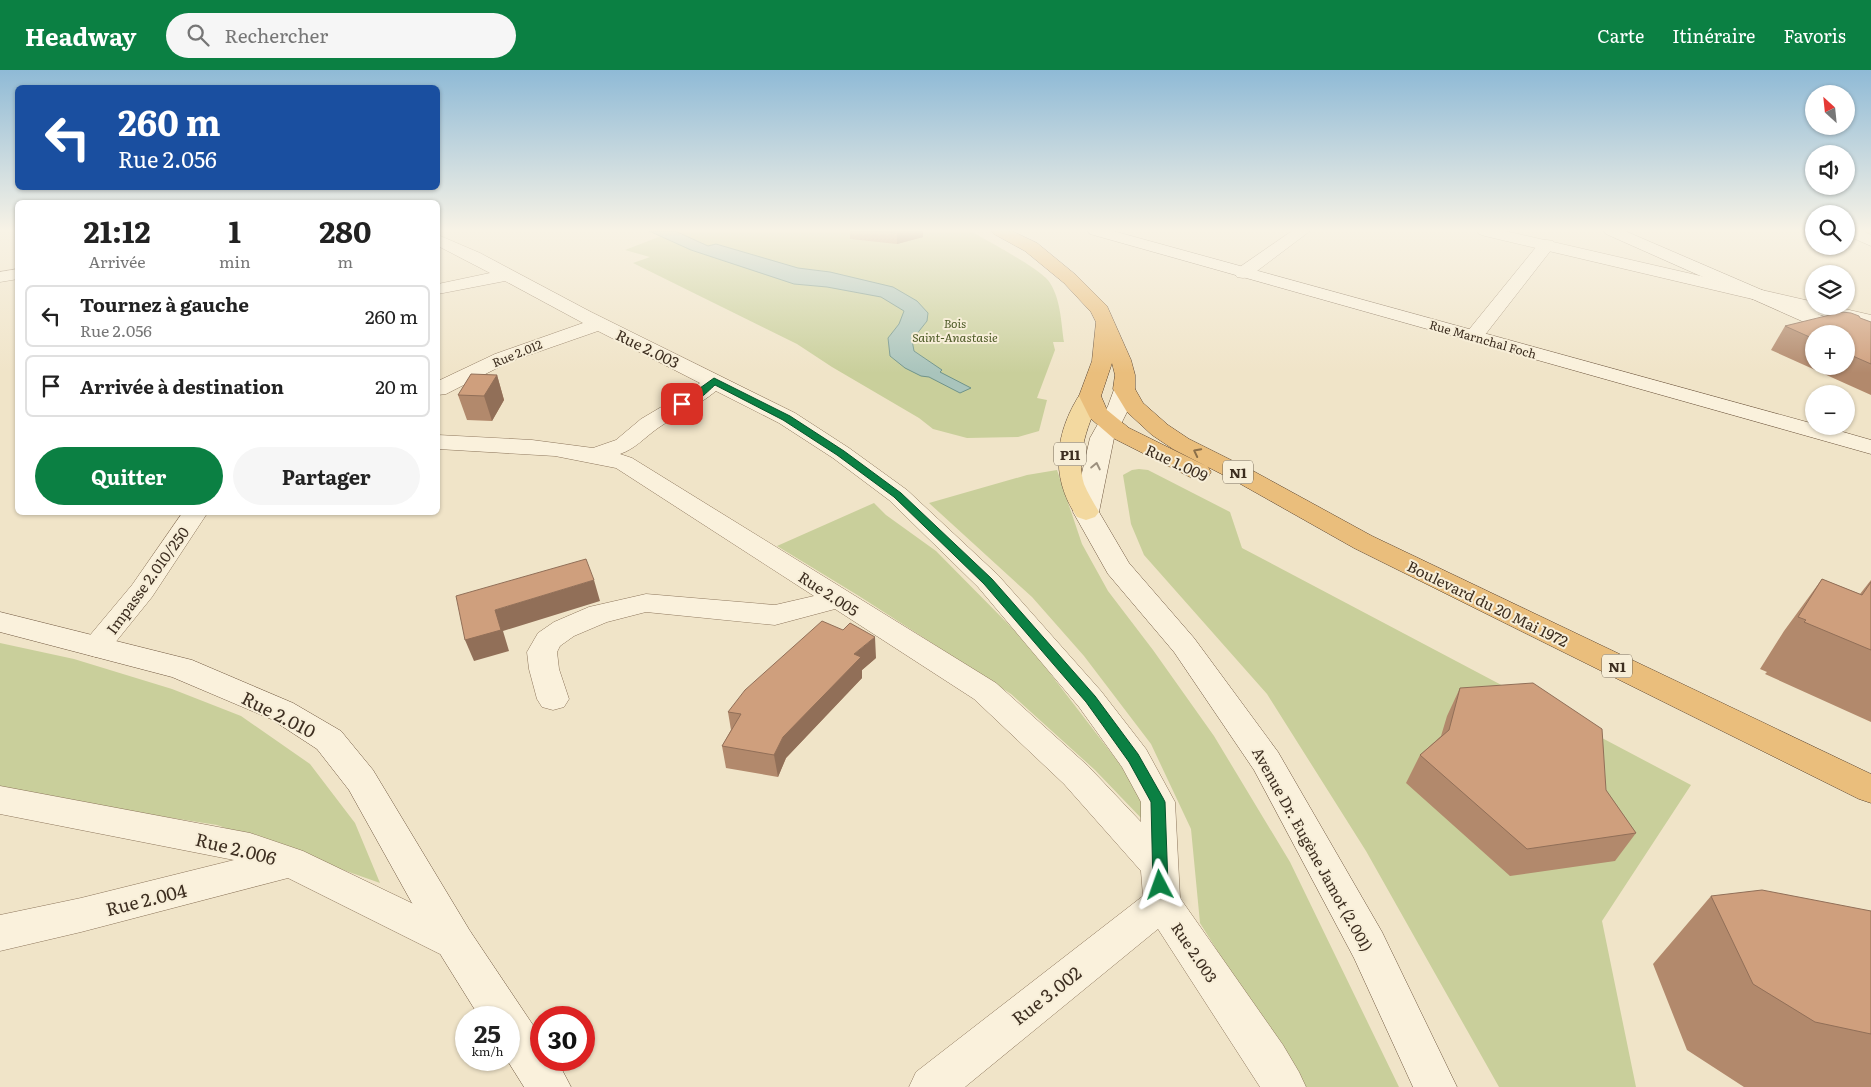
<!DOCTYPE html>
<html lang="fr">
<meta charset="utf-8">
<style>
body{margin:0;font-family:Literata,serif;background:#f6f6f6;color:#222;height:100vh;display:flex;flex-direction:column;font-size:19px;white-space:nowrap}
*{box-sizing:border-box;margin:0}
p{font-size:16px;color:#767676}
.icon{flex:none;width:28px;height:28px;fill:none;stroke:currentColor;stroke-width:2;stroke-linecap:round;stroke-linejoin:round}
.map{position:relative;flex:1;overflow:hidden}
.sheet{position:absolute;left:15px;top:130px;width:425px;height:315px;display:flex;flex-direction:column;background:#fff;border-radius:8px;box-shadow:0 1px 4px #0004}
.sheet>*{flex:none}
.banner{position:absolute;left:15px;top:15px;width:425px;height:105px;border-radius:8px;box-shadow:0 1px 4px #0004;background:#1a4fa0;color:#fff;overflow:hidden}
.needle{width:32px;rotate:333deg}
.fabs{position:absolute;left:1805px;top:15px;display:grid;gap:10px}
.fabs a{display:grid;place-items:center;width:50px;height:50px;border-radius:50%;background:#fff;box-shadow:0 1px 4px #0004;font-size:25px}
.speed{position:absolute;left:455px;top:936px;display:flex;gap:10px;font-size:25px;font-weight:700;text-align:center}
.speed>*{display:grid;place-content:center;width:65px;height:65px;border-radius:50%;background:#fff;box-shadow:0 1px 4px #0004;line-height:1}
.speed small{font-size:12px;font-weight:400}
.speed .limit{border:8px solid #d22;background:#fff;color:#111}
.pin{position:absolute;display:grid;place-items:center;width:42px;height:42px;color:#fff;margin:-21px;border-radius:10px;box-shadow:0 2px 8px #0006}
.me{position:absolute;width:55px;margin:-28px;rotate:356deg;stroke-linejoin:round;filter:drop-shadow(0 0 4px #0008)}
.turn{display:flex;align-items:center;gap:18px;height:105px;padding:0 20px;font-size:22px}
.turn .icon{width:65px;height:65px;stroke-width:2.5}
.turn b{display:block;font-size:35px;line-height:42px}
.eta{display:flex;justify-content:space-evenly;align-items:center;height:85px;text-align:center}
.eta b{font-size:30px;font-weight:700;line-height:35px}
.primary-button{display:flex;gap:10px;margin-top:auto;padding:10px 20px}
.primary-button a{flex:1;height:58px;border-radius:30px;background:#0b8043;color:#fff;font-size:20px;font-weight:700;line-height:58px;text-align:center}
.primary-button a+a{background:#f6f6f6;color:#222}
ul{padding:0;list-style:none}
li{display:flex;align-items:center;gap:15px;height:62px;margin:0 10px 8px;padding:0 10px;border:2px solid #e0e0e0;border-radius:8px}
li div{flex:1}
li b{display:block;font-size:19px}
li em{font-style:normal}
header{display:flex;align-items:center;gap:30px;box-sizing:border-box;height:70px;padding:0 25px;background:#0b8043;color:#fff}
header strong{font-size:24px}
nav{display:flex;gap:28px;margin-inline-start:auto;font-size:18px}
.search{width:350px;height:45px;background:#f6f6f6;display:flex;align-items:center;gap:12px;box-sizing:border-box;padding:0 18px;border-radius:28px;color:#767676;font-size:19px}
.map>svg:first-child{display:block}
.green{fill:#c9cf9b}
.water{fill:#a9c4bc;stroke:#6f938a}
.lines{fill:none;stroke-linecap:round;stroke-linejoin:round}
.minor-casing{stroke:#8d765c;stroke-width:1}
.tertiary-casing{stroke:#8d765c;stroke-width:1}
.secondary-casing{stroke:#6f573f;stroke-width:1}
.primary-casing{stroke:#5b4430;stroke-width:1}
.trunk-casing{stroke:#5b4430;stroke-width:1}
.minor{fill:#faf1dc;fill-rule:evenodd}
.tertiary{fill:#faf1dc;fill-rule:evenodd}
.secondary{fill:#faf1dc;fill-rule:evenodd}
.primary{fill:#f3d9a0;fill-rule:evenodd}
.trunk{fill:#eabe7c;fill-rule:evenodd}
.wall{fill:#b2896c;fill-rule:evenodd}
.shaded-wall{fill:#916f58}
.building{fill:#cf9f7d;stroke:#916f58}
.oneway{stroke:#8b6f49}
.oneway2{stroke:#9c907e}
.route{fill:#0b8043;stroke:#07532c}
.labels{text-anchor:middle;dominant-baseline:central;stroke-width:4;stroke-linejoin:round;paint-order:stroke}
.far-park-label{font-size:12px;font-style:italic;fill:#4d5a26;stroke:#f7eed8}
.far-street-label{font-size:12px;fill:#3d2e20;stroke:#f7eed8}
.shield{fill:#f7eed8;stroke:#756857;stroke-width:1}
.shield-label{font-size:14px;font-weight:bold;fill:#3d2e20}
.street-label{font-size:15px;fill:#3d2e20;stroke:#f7eed8}
.near-street-label{font-size:18px;fill:#3d2e20;stroke:#f7eed8}
</style>
<header>
<strong>Headway</strong>
<div class="search"><svg class="icon" aria-label="search" viewBox="0 0 24 24"><circle cx="10" cy="10" r="6"/><path d="M15 15l6 6"/></svg>Rechercher</div>
<nav><a>Carte</a><a>Itinéraire</a><a>Favoris</a></nav>
</header>
<div class="map">
<svg width="1871" height="1017" viewBox="0 0 1871 1017">
<rect width="100%" height="100%" fill="#f0e4c8"/>
<path class="green" d="M674,161H970C985,169 1044,201 1050,213C1061,230 1061,253 1064,272H1053L1055,280L1037,328L1047,330L1039,361L1018,367L967,368L933,359L919,348L832,297L797,274L633,193L650,187L625,180Z
M1139,399L1148,400L1230,442L1242,478L1691,715L1602,851L1636,1017H1499L1366,781L1267,624L1144,485L1131,454L1123,405L1132,400Z
M1057,400L1082,474L1108,521L1153,580L1214,666L1290,792L1399,1017H1302L1200,853L1191,759L1151,674L1084,586L1032,527L929,433L1027,405Z
M874,433L886,445L936,481L1026,572L1119,693L1141,727L1142,749L1095,700L1011,624L859,526L777,476Z
M0,573L74,589L172,619L241,646L310,694L355,753L380,813L217,755L0,721Z"/>
<path class="water" d="M649,161H675L708,176L716,174L798,198L830,202L893,217L917,231L928,243L927,251L912,270L914,281L942,300L940,302L971,318L960,323L929,307L921,306L905,298L890,286L888,268L899,254L904,241L881,227L827,217L794,214L691,180Z"/>
<g class="lines">
<defs>
<path id="minor" d="M1292,161H1310L1249,207L1243,208L1237,207L1234,203L1237,199Z
M438,165L480,183L591,242L795,343L849,378L907,420L998,505L1101,621L1146,679L1175,732L1180,828L1283,975L1299,1002L1306,1017H1260L1158,859L965,1017H909L916,1002L1143,826L1141,801L1064,714L974,629L835,539L775,555L646,542L607,552L574,566L560,576L557,582L559,599L569,629L564,637L553,640L542,637L537,629L529,599L527,582L538,563L554,552L589,537L646,524L775,535L814,526L616,398L555,386L438,379V365L532,370L593,378L616,370L641,349L690,320L700,313L598,261L509,292L446,324L438,325V311L495,284L583,253L505,211L438,224V214L490,203L438,176ZM716,321L779,353L833,388L889,430L978,517L1079,637L1122,697L1141,732V752L1088,696L996,613L632,388L620,384C635,379 644,368 658,358C677,345 698,336 716,321Z
M1547,170L1553,171L1555,175L1481,270L1474,272L1467,270L1464,266L1467,262L1541,171Z
M18,199V209L0,212V202Z
M183,442H208L152,527L106,584L96,587L86,584L81,577L86,570L132,515Z
M0,716L250,763L303,781L470,861L476,874L470,887L456,892L288,808L81,862L0,881V845L81,828L234,790L0,744Z"/>
<path id="tertiary" d="M1477,161H1505L1814,232V236H1832L1871,245V257L1485,166L1479,164Z
M1846,161H1863L1871,165V176L1846,165Z"/>
<path id="secondary" d="M1088,161H1113L1814,354V356H1822L1871,370V384L1090,164Z
M1604,161H1625L1871,267V280L1846,270V264H1831L1606,164Z
M1124,313L1132,314L1135,319L1130,336L1114,368L1099,442L1129,493L1194,568L1278,682L1382,862L1457,1017H1413L1354,888L1254,700L1174,582L1108,504L1073,442L1090,368L1108,336L1116,314Z
M0,542L192,590L293,633L341,661L373,700L470,861L541,967V990H557L571,1017H524L507,990H509V948H480L442,887L349,720L317,679L271,649L172,607L0,562Z"/>
<path id="primary" d="M1090,320L1098,321L1101,326C1089,352 1075,385 1084,414C1088,424 1094,433 1099,442L1095,447L1086,450L1077,447C1049,406 1055,361 1082,321Z"/>
<path id="trunk" d="M992,161H1012L1037,173L1076,205L1107,236L1131,290L1135,305V319L1143,333L1168,355L1189,369L1255,402L1372,466L1871,704V733L1859,729L1354,478L1237,412L1173,379L1152,365L1127,342L1113,319L1115,305L1112,293L1101,326L1107,340L1129,358L1208,397L1211,402L1208,407L1199,409L1190,407L1113,368L1090,348L1079,326L1092,291L1096,252L1091,242L1064,213L1025,181L994,164Z"/>
</defs>
<use href="#minor" class="minor-casing"/>
<use href="#tertiary" class="tertiary-casing"/>
<use href="#secondary" class="secondary-casing"/>
<use href="#primary" class="primary-casing"/>
<use href="#trunk" class="trunk-casing"/>
<use href="#minor" class="minor"/>
<use href="#tertiary" class="tertiary"/>
<use href="#secondary" class="secondary"/>
<use href="#primary" class="primary"/>
<use href="#trunk" class="trunk"/>
</g>
<path class="wall" d="M850,161H923V167L897,174L850,169Z
M1860,248L1871,252V325L1771,280L1785,256ZM1814,264H1846V296H1814Z
M497,305L504,330L492,351L467,350L458,325Z
M1822,509L1860,524L1871,510V652L1765,604L1767,602L1760,599L1784,561Z
M876,588L862,600V608L786,688L778,707L726,698L722,676L731,660L728,642Z
M1460,618L1606,720L1636,763L1615,791L1510,806L1406,713L1420,685L1441,666L1447,646Z
M1711,826L1871,841V1017H1744L1687,980L1653,894Z"/>
<path class="shaded-wall" d="M905,161H923V167L897,174V163Z
M497,305L504,330L492,351L484,326Z
M594,510L600,531L503,561L509,581L474,591L465,570L495,540Z
M875,567L876,588L862,600V608L786,688L778,707L774,685L783,667L854,584Z"/>
<path class="building" d="M874,161H905L897,163Z
M1842,242L1851,243L1859,246L1860,248L1871,252V294L1846,283V264H1814V269L1785,256Z
M471,304L497,305L484,326L458,325Z
M586,489L594,510L495,540L501,560L465,570L456,526Z
M1822,509L1862,525L1871,512V580L1804,552L1806,550L1798,547Z
M822,551L843,560L850,553L875,567L854,584L861,587L783,667L774,685L722,676L741,644L728,642L745,620Z
M1533,613L1602,659L1606,720L1636,763L1527,779L1420,685L1449,660L1460,618Z
M1762,820L1871,841V964L1815,952L1753,914L1711,826Z"/>
<defs><path id="oneway-chevron" d="M-2-3.5L2.5 0L-2 3.5" fill="none" stroke-width="1.6" stroke-linecap="round" stroke-linejoin="round" transform="scale(1.25)"/></defs>
<use class="oneway" href="#oneway-chevron" transform="translate(1197 382) rotate(-153)"/>
<use class="oneway2" href="#oneway-chevron" transform="translate(1096 396) rotate(-78)"/>
<linearGradient id="sky" x2="0" y2="1"><stop stop-color="#8fbad6"/><stop offset="0.53" stop-color="#f8f3e6"/><stop offset="1" stop-color="#f8f3e6" stop-opacity="0"/></linearGradient>
<rect width="1871" height="303" fill="url(#sky)"/>
<path class="route" d="M714,308L790,346L844,381L901,423L992,509L1095,626L1138,684L1163,728L1165,732L1168,815L1166,820L1160,821L1155,820L1153,815L1151,732L1129,692L1086,632L984,514L894,427L837,385L783,350L715,315C706,323 692,338 679,336V333Z"/>
<g class="labels">
<g class="far-park-label">
<text x="955" y="253">Bois<tspan x="955" dy="14">Saint-Anastasie</tspan></text>
</g>
<g class="far-street-label">
<text transform="translate(1483 269) rotate(16)">Rue Marnchal Foch</text>
<text transform="translate(517 283) rotate(-22)">Rue 2.012</text>
</g>
<g class="shield">
<rect x="1054" y="372.5" width="32" height="23" rx="4"/>
<rect x="1223" y="390.5" width="30" height="23" rx="4"/>
<rect x="1602" y="584.5" width="30" height="23" rx="4"/>
</g>
<g class="shield-label">
<text x="1070" y="384">P11</text>
<text x="1238" y="402">N1</text>
<text x="1617" y="596">N1</text>
</g>
<g class="street-label">
<text transform="translate(648 278) rotate(26)">Rue 2.003</text>
<text transform="translate(1177 392) rotate(25)">Rue 1.009</text>
<text transform="translate(147 510) rotate(-54)">Impasse 2.010/250</text>
<text transform="translate(829 523) rotate(33)">Rue 2.005</text>
<text transform="translate(1488 533) rotate(26)">Boulevard du 20 Mai 1972</text>
<text transform="translate(1313 779) rotate(61)">Avenue Dr. Eugène Jamot (2.001)</text>
<text transform="translate(1195 882) rotate(56)">Rue 2.003</text>
</g>
<g class="near-street-label">
<text transform="translate(279 644) rotate(27)">Rue 2.010</text>
<text transform="translate(236 778) rotate(14)">Rue 2.006</text>
<text transform="translate(146 829) rotate(-14)">Rue 2.004</text>
<text transform="translate(1046 925) rotate(-38)">Rue 3.002</text>
</g>
</g>
</svg>
<div class="fabs">
<a><svg class="needle" viewBox="-14 -14 28 28"><path d="M0-13l5 13h-10z" fill="#e53935"/><path d="M0 13l5-13h-10z" fill="#767676"/></svg></a>
<a><svg class="icon" aria-label="sound" viewBox="0 0 24 24"><path d="M4 9h4l5-4v14l-5-4H4zM17 9q2 3 0 6"/></svg></a>
<a><svg class="icon" aria-label="search" viewBox="0 0 24 24"><circle cx="10" cy="10" r="6"/><path d="M15 15l6 6"/></svg></a>
<a><svg class="icon" aria-label="layers" viewBox="0 0 24 24"><path d="M12 4l9 5-9 5-9-5zM3 14l9 5 9-5"/></svg></a>
<a>+</a>
<a>−</a>
</div>
<div class="speed"><div>25<small>km/h</small></div><div class="limit">30</div></div>
<div class="pin" style="left:682px;top:334px;background:#d93025"><svg class="icon" aria-label="arrive" viewBox="0 0 24 24"><path d="M6 21V4h12l-3 4 3 4H6"/></svg></div>
<svg class="me" style="left:1160px;top:815px" viewBox="-20 -20 40 40"><path d="M0-17L14 15 0 8-14 15z" fill="#0b8043" stroke="#fff" stroke-width="4"/></svg>
<div class="banner">
<div class="turn"><svg class="icon" aria-label="left" viewBox="0 0 24 24"><path d="M17 20v-9H6M10 6l-5 5 5 5"/></svg><div><b>260 m</b>Rue 2.056</div></div>
</div>
<section class="sheet">
<div class="eta">
<div><b>21:12</b><p>Arrivée</p></div>
<div><b>1</b><p>min</p></div>
<div><b>280</b><p>m</p></div>
</div>
<ul>
<li><svg class="icon" aria-label="left" viewBox="0 0 24 24"><path d="M17 20v-9H6M10 6l-5 5 5 5"/></svg><div><b>Tournez à gauche</b><p>Rue 2.056</p></div><em>260 m</em></li>
<li><svg class="icon" aria-label="arrive" viewBox="0 0 24 24"><path d="M6 21V4h12l-3 4 3 4H6"/></svg><div><b>Arrivée à destination</b></div><em>20 m</em></li>
</ul>
<div class="primary-button"><a>Quitter</a><a>Partager</a></div>
</section>
</div>
